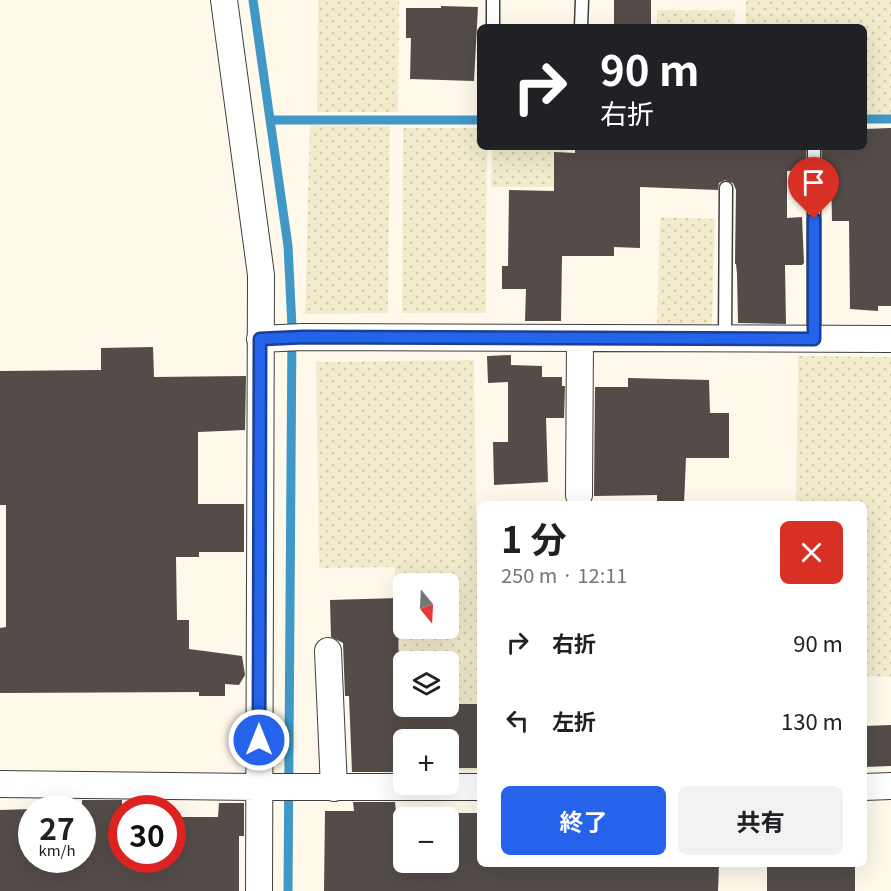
<!DOCTYPE html>
<html lang="ja">
<meta charset="utf-8">
<style>
body{margin:0;font-family:Georgia,"Noto Sans JP",serif;background:#f2f2f2;color:#202124;height:100vh;display:flex;flex-direction:column;font-size:22px;white-space:nowrap}
*{box-sizing:border-box;margin:0}
p{font-size:20px;color:#757577}
.icon{flex:none;width:33px;height:33px;fill:none;stroke:currentColor;stroke-width:2;stroke-linecap:round;stroke-linejoin:round}
.map{position:relative;flex:1;overflow:hidden}
.side{position:absolute;left:477px;top:501px;width:390px;height:366px;display:flex;flex-direction:column;background:#fff;border-radius:9px;box-shadow:0 6px 24px #0002}
.side>*{flex:none}
.hud{position:absolute;left:477px;top:24px;width:390px;height:126px;border-radius:9px;box-shadow:0 6px 24px #0002;background:#202124;color:#fff;overflow:hidden}
.needle{width:39px;rotate:162deg}
.fabs{position:absolute;left:393px;top:573px;display:grid;gap:12px}
.fabs a{display:grid;place-items:center;width:66px;height:66px;border-radius:9px;background:#fff;box-shadow:0 6px 24px #0002;font-size:30px}
.speed{position:absolute;left:18px;top:795px;display:flex;gap:12px;font-size:30px;font-weight:700;text-align:center}
.speed>*{display:grid;place-content:center;width:78px;height:78px;border-radius:50%;background:#fff;box-shadow:0 6px 24px #0002;line-height:1}
.speed small{font-size:15px;font-weight:400}
.speed .limit{border:9px solid #d22;background:#fff;color:#111}
.pin{position:absolute;display:grid;place-items:center;width:51px;height:51px;color:#fff;margin:-62px -26px;border-radius:50% 50% 50% 0;rotate:-45deg;box-shadow:0 0 6px #0007}
.pin .icon{rotate:45deg}
.me{position:absolute;width:66px;margin:-33px;rotate:0deg;stroke-linejoin:round;filter:drop-shadow(0 0 4px #0008)}
.turn{display:flex;align-items:center;gap:21px;height:126px;padding:0 24px;font-size:27px}
.turn .icon{width:78px;height:78px;stroke-width:2.5}
.turn b{display:block;font-size:42px;line-height:51px}
.round{display:grid;place-items:center;flex:none;width:63px;height:63px;border-radius:9px;background:#f2f2f2}
.overview{display:flex;align-items:center;justify-content:space-between;height:102px;padding:0 24px}
h1{font-size:36px;font-weight:700;line-height:45px}
.button{display:flex;gap:12px;margin-top:auto;padding:12px 24px}
.button a{flex:1;height:69px;border-radius:9px;background:#2563eb;color:#fff;font-size:24px;font-weight:700;line-height:69px;text-align:center}
.button a+a{background:#f2f2f2;color:#202124}
ul{padding:0;list-style:none}
li{display:flex;align-items:center;gap:18px;height:78px;padding:0 24px}
li div{flex:1}
li b{display:block;font-size:22px}
li em{font-style:normal}
.map>svg:first-child{display:block}
.farmland{fill:url(#farmland-dots);fill-rule:evenodd}
.lines{fill:none;stroke-linecap:round;stroke-linejoin:round}
.stream{stroke:#3f98c5;stroke-width:9}
.building{fill:#534c49}
.service-casing{stroke:#3f3f3f;stroke-width:15}
.minor-casing{stroke:#3f3f3f;stroke-width:28}
.service{stroke:#fff;stroke-width:12}
.minor{stroke:#fff;stroke-width:26}
.route-casing{stroke:#184099;stroke-width:15}
.route{stroke:#2563eb;stroke-width:10}
</style>
<div class="map">
<svg width="891" height="891" viewBox="0 0 891 891">
<defs>
<pattern id="farmland-dots" width="8" height="8" patternUnits="userSpaceOnUse" patternTransform="scale(1.5)"><rect width="8" height="8" fill="#f2eccd"/><path d="M2 2h.1M6 6h.1" fill="none" stroke="#cec9af" stroke-width="1.8" stroke-linecap="round"/></pattern>
</defs>
<rect width="100%" height="100%" fill="#fef9eb"/>
<path class="farmland" d="M318,0H399L398,112H317Z
M746,0H891V115H864V27H746Z
M657,10H735L734,27H657Z
M310,125L390,126L388,313L305,314Z
M403,128H480V147H487L486,313H402Z
M492,147H566V187H491Z
M660,217L715,219L712,326L657,324Z
M798,356L891,357V677L864,676V504H796Z
M474,360L480,770H449L448,740H404L403,771H397L395,567L319,568L316,362ZM404,584H448V628H404ZM404,662H448V706H404Z"/>
<g class="lines">
<path class="stream" d="M253,0L288,246L292,327L288,891
M864,119H891
M270,120H480"/>
</g>
<path class="building" d="M614,0H651V27H614Z
M441,6L478,7L474,81L410,79L411,38H406V8H441Z
M891,128V306H878V311L850,309L849,221H832L831,169L822,170V147H864V129Z
M575,147H806V170L787,171V218L802,217L804,263L802,265H785L786,324L738,323L737,274L736,264H735L736,190L733,183L725,180L719,183L718,190L640,187V248L614,247V256H562L561,321H525L526,289H502V266H508L509,190L554,191V152L575,153Z
M153,347L154,377L246,376L245,430L198,432V504H244V552H199V557H176L177,620H189V649L242,656L245,675L239,685L225,684V696H199V692L0,693V628L6,627V505H0V371L101,370V348Z
M511,355V365L542,366V377H562V386H565L564,418H546L548,482L494,485L493,442H508V382L488,383L487,356Z
M628,378L709,380L710,413H729V458H686L684,504H657V495L594,496L595,387H628Z
M398,598L399,706H448V704H480V768H456V764L448,763V740H393L394,772H352L349,696H345L343,643L331,637L330,600Z
M891,725V766L864,767V726Z
M82,800H122V860H172V817H218L219,803H244V836H239V891H0V810L32,809V860H82Z
M353,802H395L396,812H404V862H448V813H480V864H719L718,891H324L325,811H354Z
M767,864H855V891H767Z"/>
<g class="lines">
<defs>
<path id="service" d="M493,27V0
M581,27L582,0
M814,147V339
M725,338L726,188"/>
<path id="minor" d="M224,0L261,275L259,891
M260,339L303,337L891,339
M579,495L580,338
M328,651L334,788
M0,784L259,787H480
M864,787L891,786"/>
</defs>
<use href="#service" class="service-casing"/>
<use href="#minor" class="minor-casing"/>
<use href="#service" class="service"/>
<use href="#minor" class="minor"/>
</g>
<g class="lines">
<defs>
<path id="route" d="M259,740L260,339L303,337L814,339V219"/>
</defs>
<use href="#route" class="route-casing"/>
<use href="#route" class="route"/>
</g>
</svg>
<div class="fabs">
<a><svg class="needle" viewBox="-14 -14 28 28"><path d="M0-13l5 13h-10z" fill="#e53935"/><path d="M0 13l5-13h-10z" fill="#757577"/></svg></a>
<a><svg class="icon" aria-label="layers" viewBox="0 0 24 24"><path d="M12 4l9 5-9 5-9-5zM3 14l9 5 9-5"/></svg></a>
<a>+</a>
<a>−</a>
</div>
<div class="speed"><div>27<small>km/h</small></div><div class="limit">30</div></div>
<div class="pin" style="left:814px;top:219px;background:#d93025"><svg class="icon" aria-label="arrive" viewBox="0 0 24 24"><path d="M6 21V4h12l-3 4 3 4H6"/></svg></div>
<svg class="me" style="left:259px;top:740px" viewBox="-20 -20 40 40"><circle r="17" fill="#2563eb" stroke="#fff" stroke-width="3"/><path d="M0-11L8 9 0 5-8 9z" fill="#fff"/></svg>
<div class="hud">
<div class="turn"><svg class="icon" aria-label="right" viewBox="0 0 24 24"><path d="M7 20v-9h11M14 6l5 5-5 5"/></svg><div><b>90 m</b>右折</div></div>
</div>
<section class="side">
<div class="overview"><div><h1>1 分</h1><p>250 m · 12:11</p></div><a class="round" style="background:#d93025;color:#fff"><svg class="icon" aria-label="close" viewBox="0 0 24 24"><path d="M6 6l12 12M18 6L6 18"/></svg></a></div>
<ul>
<li><svg class="icon" aria-label="right" viewBox="0 0 24 24"><path d="M7 20v-9h11M14 6l5 5-5 5"/></svg><div><b>右折</b></div><em>90 m</em></li>
<li><svg class="icon" aria-label="left" viewBox="0 0 24 24"><path d="M17 20v-9H6M10 6l-5 5 5 5"/></svg><div><b>左折</b></div><em>130 m</em></li>
</ul>
<div class="button"><a>終了</a><a>共有</a></div>
</section>
</div>
